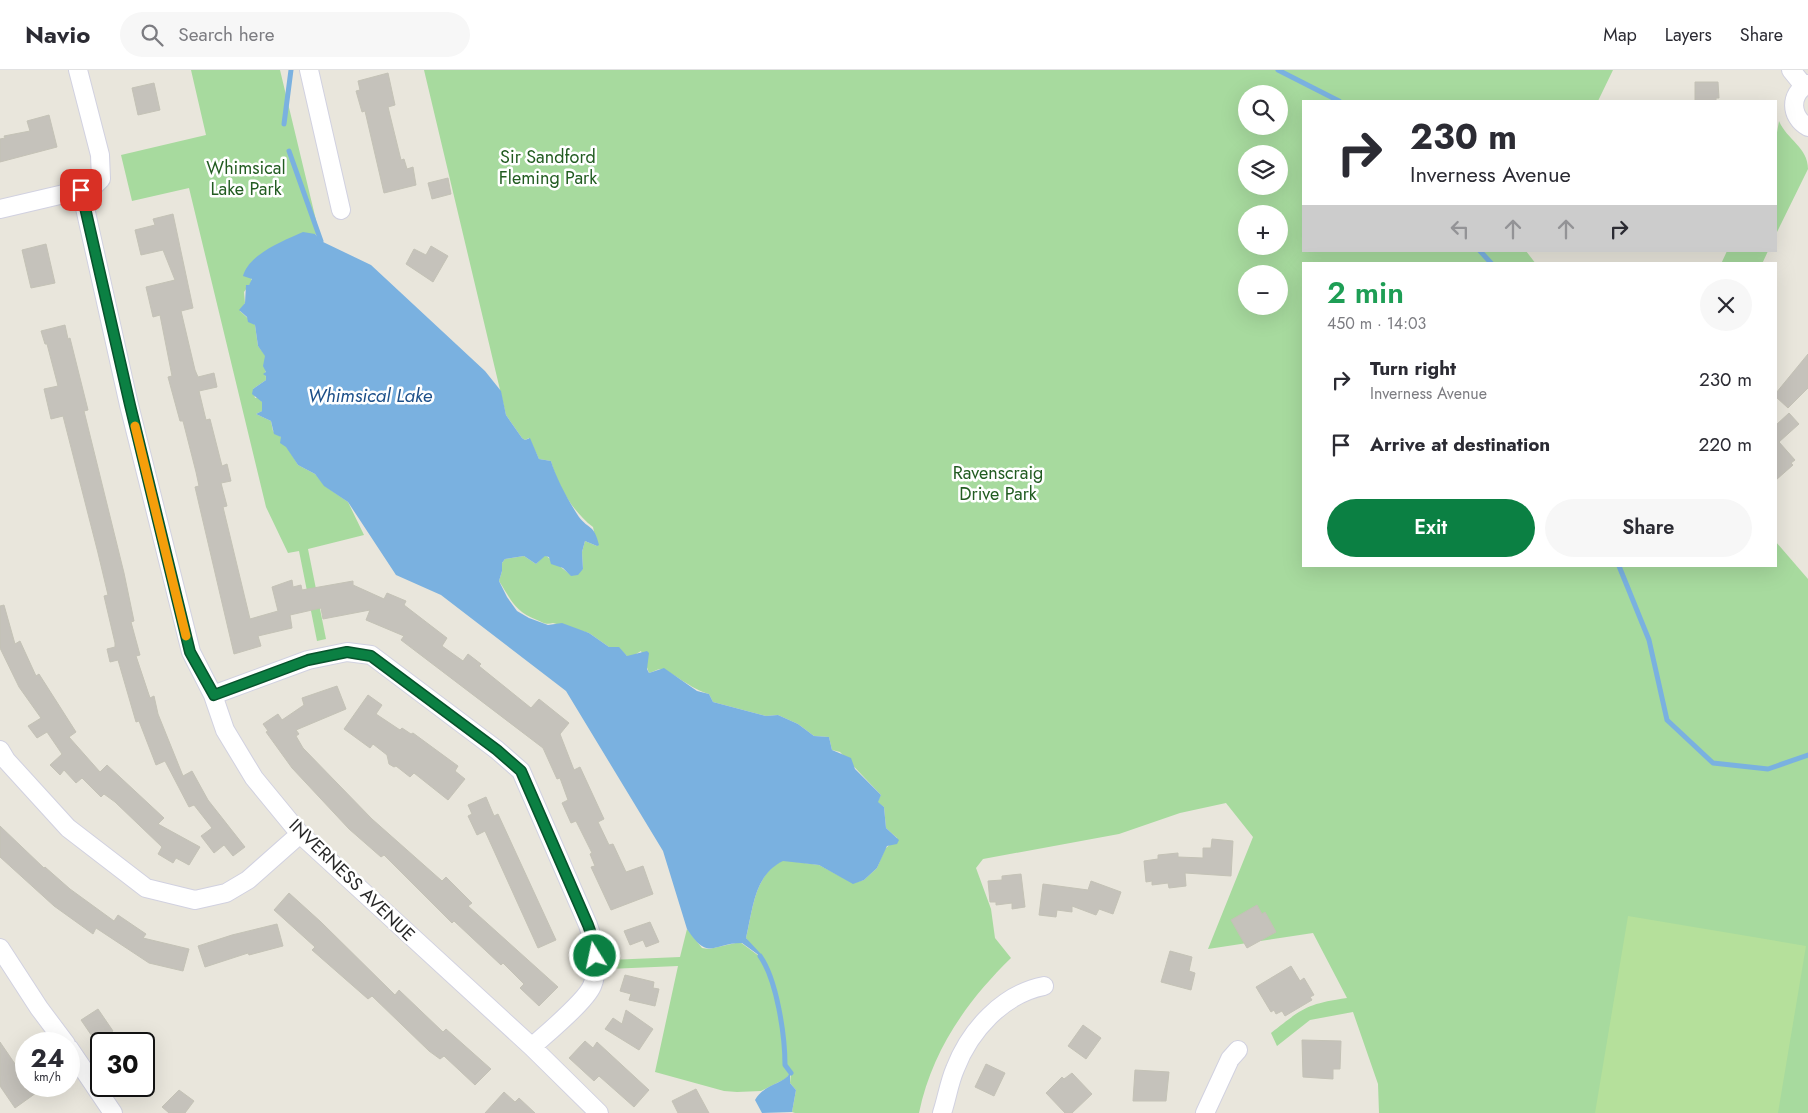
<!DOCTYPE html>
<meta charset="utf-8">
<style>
body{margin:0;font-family:Jost,sans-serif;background:#f7f7f7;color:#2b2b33;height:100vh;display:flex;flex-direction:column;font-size:19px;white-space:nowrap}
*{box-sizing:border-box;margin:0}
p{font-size:16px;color:#7c7c81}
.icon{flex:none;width:28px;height:28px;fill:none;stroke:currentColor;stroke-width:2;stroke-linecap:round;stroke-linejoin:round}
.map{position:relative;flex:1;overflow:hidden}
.panel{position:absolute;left:1302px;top:192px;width:475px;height:305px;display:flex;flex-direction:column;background:#fff;border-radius:0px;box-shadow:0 5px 20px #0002}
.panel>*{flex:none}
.guide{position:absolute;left:1302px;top:30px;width:475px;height:152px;border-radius:0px;box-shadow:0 5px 20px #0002;background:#fff;color:#2b2b33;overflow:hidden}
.tools{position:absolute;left:1238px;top:15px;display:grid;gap:10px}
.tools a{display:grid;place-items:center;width:50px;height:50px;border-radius:50%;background:#fff;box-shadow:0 5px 20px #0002;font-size:25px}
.speed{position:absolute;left:15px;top:962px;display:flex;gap:10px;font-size:25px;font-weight:700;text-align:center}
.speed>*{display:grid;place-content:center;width:65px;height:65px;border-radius:50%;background:#fff;box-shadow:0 5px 20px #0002;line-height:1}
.speed small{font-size:12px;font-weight:400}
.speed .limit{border:2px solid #111;border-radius:8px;background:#fff;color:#111}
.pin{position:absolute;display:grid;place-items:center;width:42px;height:42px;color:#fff;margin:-21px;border-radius:10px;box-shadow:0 2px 8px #0006}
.me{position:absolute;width:55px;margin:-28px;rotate:350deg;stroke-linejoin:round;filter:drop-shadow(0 0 4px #0008)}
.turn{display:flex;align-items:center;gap:18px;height:105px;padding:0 25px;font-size:22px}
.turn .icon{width:65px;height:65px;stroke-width:2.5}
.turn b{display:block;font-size:35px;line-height:42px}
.lanes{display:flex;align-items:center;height:48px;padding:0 25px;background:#0003;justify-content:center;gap:25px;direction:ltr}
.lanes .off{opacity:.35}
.round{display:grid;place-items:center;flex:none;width:52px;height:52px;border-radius:26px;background:#f7f7f7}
.headline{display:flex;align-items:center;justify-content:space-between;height:85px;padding:0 25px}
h1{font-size:30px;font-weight:600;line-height:38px;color:#1e9e55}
.action{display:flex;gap:10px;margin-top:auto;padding:10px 25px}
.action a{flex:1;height:58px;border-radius:30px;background:#0b8043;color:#fff;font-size:20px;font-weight:600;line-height:58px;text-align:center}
.action a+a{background:#f7f7f7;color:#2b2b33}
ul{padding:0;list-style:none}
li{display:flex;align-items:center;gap:15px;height:65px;padding:0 25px}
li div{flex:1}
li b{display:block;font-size:19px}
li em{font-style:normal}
header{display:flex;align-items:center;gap:30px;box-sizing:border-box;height:70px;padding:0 25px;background:#fff;border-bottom:1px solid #e1e1e2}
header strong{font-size:24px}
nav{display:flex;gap:28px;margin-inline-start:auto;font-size:18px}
.search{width:350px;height:45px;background:#f7f7f7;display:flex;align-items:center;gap:12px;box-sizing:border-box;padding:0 18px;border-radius:28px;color:#7c7c81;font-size:19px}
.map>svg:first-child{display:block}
.green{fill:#a7da9e;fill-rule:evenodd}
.pitch{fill:#b5e09b}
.water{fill:#7ab1e0}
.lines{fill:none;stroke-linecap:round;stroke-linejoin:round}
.stream{stroke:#7ab1e0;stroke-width:5}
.building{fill:#c5c2bb;stroke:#c4c2b6}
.minor-casing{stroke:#d1d1e0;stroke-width:20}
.minor{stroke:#fff;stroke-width:18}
.route-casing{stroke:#07532c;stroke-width:12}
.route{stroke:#0b8043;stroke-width:9}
.slow{stroke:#f59e0b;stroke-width:9}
.labels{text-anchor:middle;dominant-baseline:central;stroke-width:5;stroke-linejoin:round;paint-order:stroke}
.park-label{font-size:18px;fill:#225c21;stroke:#fff}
.street-label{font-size:18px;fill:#282828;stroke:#fff}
.water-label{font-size:19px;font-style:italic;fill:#1c4f89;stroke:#fff}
</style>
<header>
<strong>Navio</strong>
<div class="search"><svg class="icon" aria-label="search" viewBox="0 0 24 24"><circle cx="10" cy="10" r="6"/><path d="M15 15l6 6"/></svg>Search here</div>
<nav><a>Map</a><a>Layers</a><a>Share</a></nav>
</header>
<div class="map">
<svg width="1808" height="1043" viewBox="0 0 1808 1043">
<rect width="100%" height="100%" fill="#e9e6dc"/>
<path class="green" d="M191,0H280L321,171L315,164L251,208L252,211L244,222L245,233L240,241L255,255L258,276L265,285L266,310L253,319L255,328L259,327L262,332V341L256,344L271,351L273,361L281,367L298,395L315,404L325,416L348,432L364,465L308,479L326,569L317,571L299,481L288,483L266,437L189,118L132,131L121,85L206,65Z
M424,0H1613L1598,31H1304V181H1526L1536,194H1304V496H1776V472L1808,509V1043H1379L1378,1014L1353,942L1310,950L1277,976L1271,963C1303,938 1306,934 1347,928L1313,863L1208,879L1253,767L1226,733L1180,743L1119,764L983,789L976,798L991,839L995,868L1011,888C966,932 932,981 919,1043H795L792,1042L796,1020L790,1013L791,1003L785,1009L761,1021L737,1022L724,1021L655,1002L678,896L608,899L609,890L680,887L687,859L702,878L709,879L740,872L759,886L746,868C753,839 754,805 783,790L819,795L853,813L864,810L877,798L885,779L897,768L886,758L884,737L877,732L881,725L840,682L832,680L829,667L814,666L798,654L778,645L766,646L713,632L709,624C692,620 670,600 661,599C657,599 653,602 649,603L641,581L633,586H627L617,577H609L589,563L553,553C546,555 544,553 537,550C514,541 512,531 499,511L502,501V493L505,489L524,486L536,494L545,485L571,505L583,499L582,482L585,471L597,476L593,457C573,442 557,415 551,391L539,389L529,368L525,370L522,368L506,345ZM1246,24H1279V56H1246ZM1246,84H1279V116H1246ZM1246,144H1279V176H1246ZM1246,204H1279V236H1246Z
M1779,51C1787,70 1808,77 1808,99L1776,164V68Z
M1727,181H1768L1762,194H1721Z"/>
<path class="pitch" d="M1628,846L1806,876L1778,1043H1595Z"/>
<path class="water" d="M303,162L315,164L321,171L371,195L485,301L501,321L506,345L522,368L525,370L530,368L539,389L551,391C556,408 569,432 579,447C589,460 594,454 599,475L597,476L585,471L582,482L583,499L578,505L571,506L563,498L551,494L549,487L545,486L536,494L524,486L505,489L502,493V501L499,511L507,527L517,541L529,548L548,555L562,553L589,563L609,577H619L627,586L647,581L649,583L647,599L649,603L664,598L697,621L709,624L713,632L766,646L778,645L798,654L814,666L829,667L832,680L851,688L855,699L881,725L878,732L884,737L886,758L899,770L897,774L887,776L877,798L864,810L853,814L819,795L783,791C754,805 753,839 746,868L760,883V886L742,873C712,873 709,892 687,859L663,781L566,621L441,525L396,505L348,432L324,416L315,404L298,395L286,377L280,373L281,367L274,364L271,351L256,344L262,341V332L252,324L253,319L266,310V306L263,304L266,302L263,296L265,286L258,276L255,255L248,252L247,247L239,240L245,233L246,215H249L252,209L243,206C249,184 283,171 303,162Z
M790,1003V1013L796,1020L792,1042L762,1043L755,1030C765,1013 783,1015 790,1003Z"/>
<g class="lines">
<path class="stream" d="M1278,0L1339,31
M284,54L291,0
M289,81L321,171
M1480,181L1492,194
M1619,496L1649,570L1667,650L1713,693L1768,699L1808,685
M760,886C777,910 785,966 785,995L791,1003"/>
</g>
<path class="building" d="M388,3L395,35L388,37L401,90L404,89L407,99L413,97L416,115L384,123L365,41L362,42L356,21L360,20L358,11Z
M1695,12H1718L1719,28H1716V31H1695Z
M154,13L160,40L138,45L132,18Z
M49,45L57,77L0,92V69L5,68L4,66L30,61L27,51Z
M448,108L451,124L432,129L428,113Z
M173,144L193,238L181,241L195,300L198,307L214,303L217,317L199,321L206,350L210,349L222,396L227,394L231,411L221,413L227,436L223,437L250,549L278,541L272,517L292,510L293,517L301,515L302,520L353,511V515L384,529L387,523L406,531L404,535L447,568L442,576L463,591L468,584L481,594L479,596L531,638L539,629L569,653L560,664L574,700L580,697L604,749L598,752L609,775L613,774L626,802L643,796L653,824L611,840L591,797L595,796L590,784L592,783L576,751L571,753L562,733L568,730L560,708L557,709L543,678L401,570L404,566L366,550L370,540L323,549L321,538L290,545L292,558L258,566L261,576L234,584L195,417L199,416L196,402L183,351H180L168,307L172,306L160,245L153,247L146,217L175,210L163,180L141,185L135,160L155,155L153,149Z
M46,174L55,213L31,218L22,180Z
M431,176L448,186L433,212L406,194L414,179L426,185Z
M65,255L68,269L70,268L88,340L84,341L124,503L134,551L131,552L140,585L136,586L150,628L154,626L158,644L183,706L192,701L208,730L245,777L233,786L224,775L214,783L201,766L212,758L194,735L189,737L165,691L156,695L139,651L136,652L118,590L110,592L107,579L115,577V573L104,526L108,525L98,483L63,346L51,349L44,319L58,316L47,274H45L41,261Z
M1808,284V318L1788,338L1776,327V323Z
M1789,343L1799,354L1779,372L1795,390L1791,393L1793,395L1776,410V355Z
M4,535L15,574L20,571L36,606L39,604L76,662L69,667L100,702L107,695L164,748L158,754L200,777L189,795L176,788L173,793L158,784L162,777L115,732L104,724L101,727L82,708L76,713L64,700L60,705L50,695L62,684L47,662L37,668L28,656L41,648L19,617L0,578V536Z
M337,616L346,639L296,660L299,664L296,666L303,678L372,749L442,811L446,807L472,833L468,836L558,917L539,936L520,918L524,914L503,893L501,895L454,851L452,853L384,785L381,787L349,759L292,698L266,662L268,661L263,654L278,644L282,650L304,635L302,628Z
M368,625L382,635L376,644L400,660L402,658L411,664L413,663L458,696L455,701L465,709L448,730L414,703L410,707L396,696L394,697L389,694L387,685L373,674L370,678L344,659Z
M486,727L494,746L498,744L556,870L538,878L485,761L477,765L468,746L472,744L468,735Z
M0,756L44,798L45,797L70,819L114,851L118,845L146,864L143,868L189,879L183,901L149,893L96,858L93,864L54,836L0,787Z
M1212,769L1233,771L1231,806L1185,803L1186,816L1169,818L1168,813L1152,815V811L1146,812L1144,791L1158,789V785L1178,783V787L1203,788V778H1211Z
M1021,804L1025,837L1012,839V833L996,835V832H990L988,811L1002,810V806Z
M1091,811L1121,822L1113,844L1099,839L1096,845L1072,836V842L1057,840L1056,847L1039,845L1043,814L1088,820Z
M289,823L321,852L395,925L399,920L443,962L446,959L491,999L475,1015L444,986L440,989L429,981L372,926L368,929L312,880L315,877L274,840Z
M1257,835L1262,844L1265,842L1276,862L1247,878L1231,850Z
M650,852L659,872L646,877L643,870L630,875L624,861Z
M277,854L283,876L249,885L248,883L205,897L198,876L232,865Z
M1170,881L1192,887L1189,901L1195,903L1191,920L1161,912Z
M1291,896L1300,911L1304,908L1314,925L1310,927L1312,930L1285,946L1282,941L1276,944L1274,940L1271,942L1256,917Z
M625,905L654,912L653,918L659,919L655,936L629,930L631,924L620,921Z
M98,939L113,961L96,972L81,950Z
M626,940L653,959L639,980L605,959L613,948L622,954Z
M1083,955L1101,968L1086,989L1068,976Z
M1302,970L1341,971L1340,999H1333V1009L1303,1007Z
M585,971L593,978L597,972L649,1020L634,1037L599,1006L594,1011L569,988Z
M0,972L26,1010V1016H31L36,1023L15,1038L0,1016Z
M986,994L1005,1003L994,1026L975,1017Z
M1135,1000L1169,1002L1166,1031H1133Z
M1072,1003L1092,1024L1072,1043H1065L1046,1023L1062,1007L1064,1009Z
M696,1019L709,1043H678L672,1031Z
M179,1020L194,1031L185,1043H169L162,1037Z
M504,1022L515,1032L519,1028L535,1043H485Z"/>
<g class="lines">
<defs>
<path id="minor" d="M309,0L341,140
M1791,0L1804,16
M1808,14C1789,24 1790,47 1808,57
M81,120L129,335L191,582L213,625L225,660L254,708L300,764L532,977L599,1043
M0,139L81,120H90L101,109L100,85L78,0
M213,625L308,590L347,582L371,585L497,680L521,701L588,855C595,874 600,897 592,916C585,932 546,964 532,977
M0,680L6,690L68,758L146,818L195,830L226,823L248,810L300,764
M0,878L39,938L66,974
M69,978L113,1043
M942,1043C947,1028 949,1013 955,999C970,960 1003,924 1044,916
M1205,1043L1230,989L1238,980"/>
</defs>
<use href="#minor" class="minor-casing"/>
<use href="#minor" class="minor"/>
</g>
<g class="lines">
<defs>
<path id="route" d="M81,120L130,335L190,582L214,625L308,590L347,582L371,586L497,680L521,701L588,855L594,872L595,886"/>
</defs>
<use href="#route" class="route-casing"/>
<use href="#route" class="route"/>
<path class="slow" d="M135,356L186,566"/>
</g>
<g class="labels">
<g class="park-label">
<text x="548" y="87">Sir Sandford<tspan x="548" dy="21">Fleming Park</tspan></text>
<text x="246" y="98">Whimsical<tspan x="246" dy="21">Lake Park</tspan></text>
<text x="998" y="403">Ravenscraig<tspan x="998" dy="21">Drive Park</tspan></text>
</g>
<g class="street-label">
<text transform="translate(352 810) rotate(44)">INVERNESS AVENUE</text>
</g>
<g class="water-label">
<text x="370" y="325">Whimsical Lake</text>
</g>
</g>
</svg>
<div class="tools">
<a><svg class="icon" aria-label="search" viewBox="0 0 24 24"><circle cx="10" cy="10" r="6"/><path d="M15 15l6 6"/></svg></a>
<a><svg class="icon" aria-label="layers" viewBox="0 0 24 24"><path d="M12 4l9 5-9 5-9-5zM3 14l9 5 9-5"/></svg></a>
<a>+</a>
<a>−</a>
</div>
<div class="speed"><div>24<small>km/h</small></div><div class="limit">30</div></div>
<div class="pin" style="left:81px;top:120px;background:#d93025"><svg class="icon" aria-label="arrive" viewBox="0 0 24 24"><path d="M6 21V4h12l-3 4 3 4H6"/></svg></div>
<svg class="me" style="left:595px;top:886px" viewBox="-20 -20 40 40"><circle r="17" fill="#0b8043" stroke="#fff" stroke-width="3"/><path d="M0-11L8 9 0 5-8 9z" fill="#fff"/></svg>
<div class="guide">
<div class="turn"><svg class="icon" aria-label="right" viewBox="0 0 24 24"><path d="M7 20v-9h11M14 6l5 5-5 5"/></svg><div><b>230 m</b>Inverness Avenue</div></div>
<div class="lanes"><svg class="icon off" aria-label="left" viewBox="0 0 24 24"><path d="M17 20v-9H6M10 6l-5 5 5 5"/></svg><svg class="icon off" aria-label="ahead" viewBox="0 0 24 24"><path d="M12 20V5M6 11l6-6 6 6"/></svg><svg class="icon off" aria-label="ahead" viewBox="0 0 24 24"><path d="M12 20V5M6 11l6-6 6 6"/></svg><svg class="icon" aria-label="right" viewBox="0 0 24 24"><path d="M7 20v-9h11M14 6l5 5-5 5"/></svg></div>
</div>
<section class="panel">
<div class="headline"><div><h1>2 min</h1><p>450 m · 14:03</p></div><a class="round"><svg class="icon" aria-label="close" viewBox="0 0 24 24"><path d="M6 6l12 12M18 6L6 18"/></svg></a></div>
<ul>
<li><svg class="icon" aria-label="right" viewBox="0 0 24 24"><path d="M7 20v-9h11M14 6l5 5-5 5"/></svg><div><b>Turn right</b><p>Inverness Avenue</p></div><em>230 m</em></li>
<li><svg class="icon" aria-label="arrive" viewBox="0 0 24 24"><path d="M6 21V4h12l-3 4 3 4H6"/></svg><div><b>Arrive at destination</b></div><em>220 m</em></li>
</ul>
<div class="action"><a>Exit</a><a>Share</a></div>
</section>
</div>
